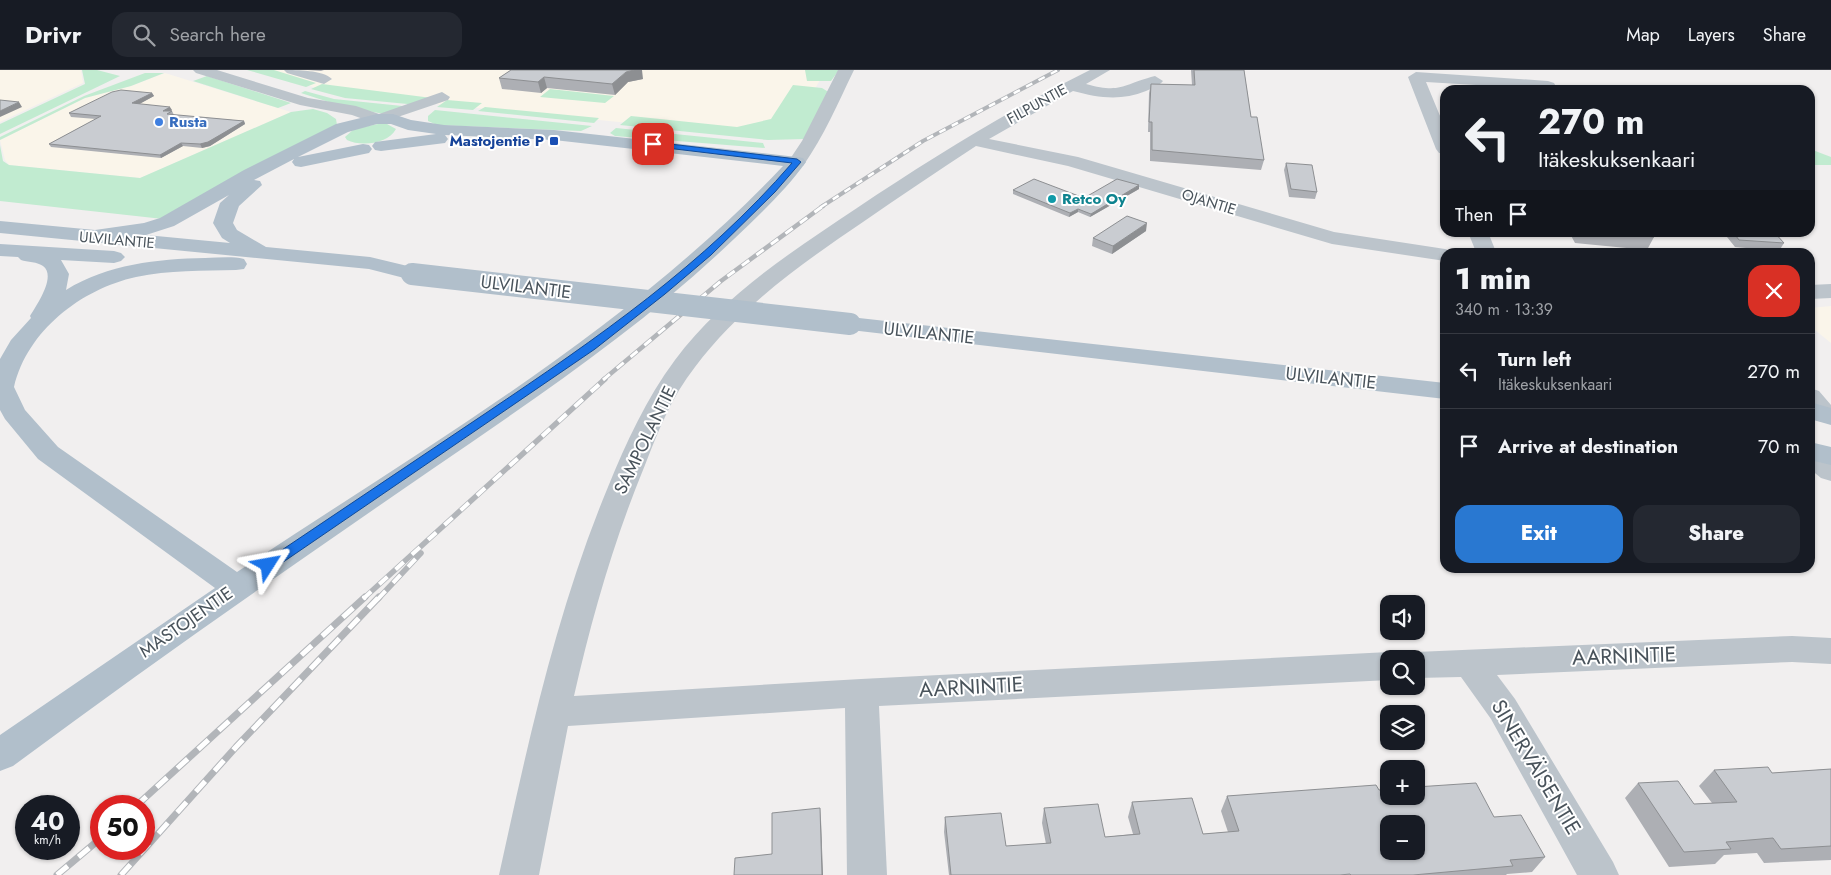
<!DOCTYPE html>
<meta charset="utf-8">
<style>
body{margin:0;font-family:Jost,sans-serif;background:#242831;color:#f1f3f6;height:100vh;display:flex;flex-direction:column;font-size:19px;white-space:nowrap}
*{box-sizing:border-box;margin:0}
p{font-size:16px;color:#9ea1a6}
.icon{flex:none;width:28px;height:28px;fill:none;stroke:currentColor;stroke-width:2;stroke-linecap:round;stroke-linejoin:round}
.map{position:relative;flex:1;overflow:hidden}
.details{position:absolute;left:1440px;top:178px;width:375px;height:325px;display:flex;flex-direction:column;background:#171b24;border-radius:15px;box-shadow:0 1px 4px #0004}
.details>*{flex:none}
.guide{position:absolute;left:1440px;top:15px;width:375px;height:152px;border-radius:15px;box-shadow:0 1px 4px #0004;background:#171b24;color:#f1f3f6;overflow:hidden}
.fabs{position:absolute;left:1380px;top:525px;display:grid;gap:10px}
.fabs a{display:grid;place-items:center;width:45px;height:45px;border-radius:10px;background:#171b24;box-shadow:0 1px 4px #0004;font-size:25px}
.speed{position:absolute;left:15px;top:725px;display:flex;gap:10px;font-size:25px;font-weight:700;text-align:center}
.speed>*{display:grid;place-content:center;width:65px;height:65px;border-radius:50%;background:#171b24;box-shadow:0 1px 4px #0004;line-height:1}
.speed small{font-size:12px;font-weight:400}
.speed .limit{border:8px solid #d22;background:#fff;color:#111}
.pin{position:absolute;display:grid;place-items:center;width:42px;height:42px;color:#fff;margin:-21px;border-radius:10px;box-shadow:0 2px 8px #0006}
.me{position:absolute;width:55px;margin:-28px;rotate:56deg;stroke-linejoin:round;filter:drop-shadow(0 0 4px #0008)}
.turn{display:flex;align-items:center;gap:18px;height:105px;padding:0 15px;font-size:22px}
.turn .icon{width:65px;height:65px;stroke-width:2.5}
.turn b{display:block;font-size:35px;line-height:42px}
.then{display:flex;align-items:center;height:48px;padding:0 15px;background:#0003;gap:10px;font-size:19px}
.round{display:grid;place-items:center;flex:none;width:52px;height:52px;border-radius:15px;background:#242831}
.summary{display:flex;align-items:center;justify-content:space-between;height:85px;padding:0 15px}
h1{font-size:30px;font-weight:800;line-height:38px}
.action{display:flex;gap:10px;margin-top:auto;padding:10px 15px}
.action a{flex:1;height:58px;border-radius:15px;background:#2978d1;color:#fff;font-size:20px;font-weight:800;line-height:58px;text-align:center}
.action a+a{background:#242831;color:#f1f3f6}
ul{padding:0;list-style:none}
li{display:flex;align-items:center;gap:15px;height:75px;padding:0 15px;border-top:1px solid #363941}
li div{flex:1}
li b{display:block;font-size:19px}
li em{font-style:normal}
header{display:flex;align-items:center;gap:30px;box-sizing:border-box;height:70px;padding:0 25px;background:#171b24;border-bottom:1px solid #363941}
header strong{font-size:24px}
nav{display:flex;gap:28px;margin-inline-start:auto;font-size:18px}
.search{width:350px;height:45px;background:#242831;display:flex;align-items:center;gap:12px;box-sizing:border-box;padding:0 18px;border-radius:15px;color:#9ea1a6;font-size:19px}
.map>svg:first-child{display:block}
.commercial{fill:#faf5ea}
.green{fill:#c1ebd0}
.lines{fill:none;stroke-linecap:round;stroke-linejoin:round}
.minor{fill:#bcc4cb;fill-rule:evenodd}
.major{fill:#b1bfcb;fill-rule:evenodd}
.rail-far3-casing{stroke:#b2b5b9;stroke-width:4}
.rail-far2-casing{stroke:#b2b5b9;stroke-width:4.5}
.rail-far1-casing{stroke:#b2b5b9;stroke-width:5.5}
.rail-casing{stroke:#b2b5b9;stroke-width:7}
.rail-far3{stroke:#fff;stroke-width:2.5;stroke-dasharray:7;stroke-linecap:butt}
.rail-far2{stroke:#fff;stroke-width:3;stroke-dasharray:9;stroke-linecap:butt}
.rail-far1{stroke:#fff;stroke-width:4;stroke-dasharray:11;stroke-linecap:butt}
.rail{stroke:#fff;stroke-width:5;stroke-dasharray:14;stroke-linecap:butt}
.major-bridge{stroke:#b1bfcb;stroke-width:22}
.wall{fill:#adafb4}
.shaded-wall{fill:#8d8f92}
.building{fill:#c9ccd1;stroke:#8d8f92;fill-rule:evenodd}
.route{fill:#1a73e8;stroke:#114b97}
.shop-dot{fill:#3f7fe0;stroke:#fff;stroke-width:2}
.transit-dot{fill:#1a4fb4;stroke:#fff;stroke-width:2}
.culture-dot{fill:#0f9aa8;stroke:#fff;stroke-width:2}
.labels{text-anchor:middle;dominant-baseline:central;stroke-width:4;stroke-linejoin:round;paint-order:stroke}
.far-street-label{font-size:15px;fill:#49535b;stroke:#fff}
.far-shop-label{font-size:15px;font-weight:bold;fill:#366cbe;stroke:#fff;text-anchor:start}
.far-transit-label{font-size:15px;font-weight:bold;fill:#164399;stroke:#fff;text-anchor:end}
.far-culture-label{font-size:15px;font-weight:bold;fill:#0d838f;stroke:#fff;text-anchor:start}
.street-label{font-size:18px;fill:#49535b;stroke:#fff}
.near-street-label{font-size:21px;fill:#49535b;stroke:#fff}
</style>
<header>
<strong>Drivr</strong>
<div class="search"><svg class="icon" aria-label="search" viewBox="0 0 24 24"><circle cx="10" cy="10" r="6"/><path d="M15 15l6 6"/></svg>Search here</div>
<nav><a>Map</a><a>Layers</a><a>Share</a></nav>
</header>
<div class="map">
<svg width="1831" height="805" viewBox="0 0 1831 805">
<rect width="100%" height="100%" fill="#f1efef"/>
<path class="commercial" d="M0,0H81L83,13L0,52Z
M258,0H826L794,54L750,65L336,24Z
M165,3L291,42L140,108L9,95L5,90L0,70L85,28L131,16Z
M1831,236V273L1810,256V238Z"/>
<path class="green" d="M82,0H97L120,6L0,64V54L85,14Z
M247,0H274L316,13L306,17Z
M805,0H839L831,11H807Z
M145,3H164L131,16L85,28L0,70V67L84,26Z
M207,6L291,33L278,38L193,11Z
M322,14L432,28L418,35L345,28L311,19Z
M793,15L822,18L830,23L804,69L768,70L620,55L631,46L737,57L771,49Z
M550,19L614,26L605,33L540,27Z
M305,21L334,29L412,37L384,44L341,36L301,23Z
M447,30L482,33L473,40L437,37Z
M485,37L599,48L594,53L478,41Z
M313,39L327,43L336,49L337,55L163,149L0,131V75L3,91L9,95L140,108L291,42Z
M435,40L592,56L581,61L437,55L428,51V46Z
M378,54H387L396,59C388,74 361,77 347,70L345,67L354,59Z
M616,58L763,73L765,78L615,66L610,63Z
M1810,79L1831,87V95H1810Z"/>
<g class="lines">
<path class="minor" d="M193,0H217L308,28L356,36L379,44L442,22L450,27L448,30L377,54L352,45L300,35L196,3Z
M284,0C297,0 323,0 332,9L324,14L287,3Z
M838,0H854C838,33 824,66 803,96H791L788,92L802,71Z
M1090,0H1110L1086,14C1122,24 1123,14 1155,6L1163,11C1159,16 1152,18 1146,21C1121,31 1099,28 1073,21L989,69L1078,87L1334,162L1445,179L1454,182H1445V191L1332,174L1068,96L976,76C938,101 900,126 863,152C801,194 740,237 695,297C672,326 658,361 645,395C614,470 592,547 574,626L861,609L1389,582L1402,589H1389V610L879,636L887,805H847L845,638L568,656L539,805H499C528,673 556,542 608,417C626,373 646,329 675,290C723,226 791,182 857,138C932,88 1009,40 1090,0Z
M1416,2L1548,11L1554,13L1558,20L1426,12L1445,58V84L1439,83L1436,79L1408,7Z
M1468,162H1488L1496,182H1476Z
M1831,214V228L1810,229V215Z
M1810,318L1819,321L1831,335V352L1817,351L1810,342Z
M1810,376L1820,379L1831,388V411L1821,408L1810,399Z
M1792,566L1831,568V594L1792,592L1497,605L1515,629L1613,792L1619,805H1577L1491,649L1461,607L1416,608V589H1403L1404,585L1416,582Z"/>
<path class="major" d="M377,44H393L411,50L444,55L554,60L797,87L803,88L806,92C786,120 759,145 734,169C642,257 536,328 431,400C290,497 150,594 13,696L0,701V665L215,518L38,389L5,349L0,340V289L11,270L31,248L30,246C36,236 57,206 43,196C38,192 27,192 21,190L18,187L0,186V174L114,181L121,183L125,187L121,191L114,193L61,190L69,204L66,220C108,194 157,189 205,188C218,188 231,186 244,189L247,194L244,199L236,200C203,201 169,200 136,207C81,219 27,261 14,317L25,340L58,377L237,502C426,376 626,262 783,96L554,70L445,65L448,69L445,73L381,81L375,80L372,76L375,72L436,64L408,60L391,54H377L348,62L298,87L363,74L369,75L372,79L369,83L301,97L295,96L292,92L294,89L254,110L260,111L262,115L239,136L233,153L237,160L266,177L370,187L420,199L423,204L420,209L412,210L369,199L0,163V151L95,160L144,153L160,148L244,100L336,54ZM229,125L220,133L213,153L222,168L230,173L146,165L174,156Z
M850,247L1445,313V329L842,259L838,254L842,249Z
M1810,332L1831,338V355L1810,349Z
M1810,372L1831,377V395L1810,390Z"/>
<defs>
<path id="rail-far3" d="M821,137L923,71L1058,0"/>
<path id="rail-far2" d="M603,310L721,211L823,136"/>
<path id="rail-far1" d="M363,529L605,309
M378,529L421,483"/>
<path id="rail" d="M136,736L365,527
M57,805L101,768
M121,805L236,677L379,527"/>
</defs>
<use href="#rail-far3" class="rail-far3-casing"/>
<use href="#rail-far2" class="rail-far2-casing"/>
<use href="#rail-far1" class="rail-far1-casing"/>
<use href="#rail" class="rail-casing"/>
<use href="#rail-far3" class="rail-far3"/>
<use href="#rail-far2" class="rail-far2"/>
<use href="#rail-far1" class="rail-far1"/>
<use href="#rail" class="rail"/>
<path class="major-bridge" d="M412,204L850,254"/>
</g>
<path class="wall" d="M307,0H324L321,1Z
M511,0L643,9L628,12L615,25L547,18L541,23L502,19L499,8Z
M1191,0H1244L1251,47L1264,90L1261,100L1150,91V62H1148L1149,23L1151,14L1192,15Z
M152,23L154,26L139,34L172,40L170,41H172L174,45L244,51L245,54L210,76L202,78L183,76L161,88L51,77L49,74L96,49L71,47L69,43Z
M1286,93L1317,122L1315,129L1289,127L1284,100Z
M1139,119L1090,147L1078,142L1069,147L1013,124V120L1084,128Z
M1146,161L1112,184L1092,176L1093,168Z
M1569,162H1651L1654,167L1647,180L1575,173Z
M1723,162H1774L1784,173L1779,181L1735,177Z
M1831,699V790L1764,793L1757,783L1724,785L1715,794L1669,797L1625,728L1638,713L1694,734L1712,733L1699,716L1714,700L1772,703Z
M1379,720L1494,747L1545,787L1532,802L1507,804L1506,805H949L944,762L945,747L1006,776L1046,774L1042,753L1044,738L1105,767L1133,764L1128,747L1132,732L1203,764L1228,762L1221,741L1227,726Z"/>
<path class="shaded-wall" d="M634,0H642L643,9L628,12L615,25L612,14L626,2Z
M544,7L547,18L541,23L538,12Z
M152,23L154,26L134,37L132,33Z
M19,32L22,37L0,47V41Z
M170,37L172,40L165,44L163,41Z
M244,51L245,54L210,76L202,78L200,74Z
M181,73L183,76L161,88L160,85Z
M1139,115V119L1090,147L1091,144Z
M1078,139V142L1069,147L1070,143Z
M1147,153L1146,161L1112,184L1113,176Z
M820,738L821,750L823,805H822Z"/>
<path class="building" d="M511,0H634L626,2L612,14L544,7L538,12L499,8Z
M1194,0H1244L1251,47H1257L1264,90L1152,80V52H1149L1151,14L1195,15Z
M121,20L152,23L132,33L170,37L163,41H172L167,44L244,51L208,72L200,74L181,73L160,85L49,74L101,46L69,43L112,22Z
M0,30L19,32L0,41Z
M1286,93L1312,95L1317,122L1291,119Z
M1034,109L1084,128L1117,109L1139,115L1091,144L1078,139L1070,143L1013,120Z
M1127,146L1147,153L1113,176L1093,168Z
M1608,162H1651L1654,167Z
M1733,162H1774L1784,173L1739,170Z
M1768,697L1772,703L1831,699V776L1781,779L1773,768L1726,772L1731,779L1684,782L1638,713L1678,711L1694,734L1737,732L1714,700Z
M1476,713L1494,747L1521,745L1545,787L1510,790L1513,796L1413,805H1351L1350,804L1340,805H951L945,747L1001,743L1006,776L1051,773L1044,738L1098,734L1105,767L1140,764L1132,732L1192,728L1203,764L1239,761L1227,726L1376,715L1379,720L1389,719V726H1416V717ZM1389,754H1416V781H1389Z
M820,738L822,805H734L735,788L772,784V743Z"/>
<path class="route" d="M653,72L797,89L801,92L775,122L711,185L665,224L595,279L273,499H264L262,495L264,492C338,442 412,393 486,343C596,269 705,194 792,93L650,76L649,74Z"/>
<circle class="shop-dot" cx="159" cy="52" r="5"/>
<rect class="transit-dot" x="549" y="66" width="10" height="10" rx="2.5"/>
<circle class="culture-dot" cx="1052" cy="129" r="5"/>
<g class="labels">
<g class="far-street-label">
<text transform="translate(1037 34) rotate(-29)">FILPUNTIE</text>
<text transform="translate(1209 132) rotate(17)">OJANTIE</text>
<text transform="translate(117 170) rotate(5)">ULVILANTIE</text>
</g>
<g class="far-shop-label">
<text x="169" y="52">Rusta</text>
</g>
<g class="far-transit-label">
<text x="544" y="71">Mastojentie P</text>
</g>
<g class="far-culture-label">
<text x="1062" y="129">Retco Oy</text>
</g>
<g class="street-label">
<text transform="translate(526 217) rotate(7)">ULVILANTIE</text>
<text transform="translate(929 263) rotate(6)">ULVILANTIE</text>
<text transform="translate(1331 308) rotate(6)">ULVILANTIE</text>
<text transform="translate(645 370) rotate(-64)">SAMPOLANTIE</text>
<text transform="translate(186 552) rotate(-35)">MASTOJENTIE</text>
</g>
<g class="near-street-label">
<text transform="translate(1624 586) rotate(-2)">AARNINTIE</text>
<text transform="translate(971 617) rotate(-3)">AARNINTIE</text>
<text transform="translate(1536 697) rotate(59)">SINERVÄISENTIE</text>
</g>
</g>
</svg>
<div class="fabs">
<a><svg class="icon" aria-label="sound" viewBox="0 0 24 24"><path d="M4 9h4l5-4v14l-5-4H4zM17 9q2 3 0 6"/></svg></a>
<a><svg class="icon" aria-label="search" viewBox="0 0 24 24"><circle cx="10" cy="10" r="6"/><path d="M15 15l6 6"/></svg></a>
<a><svg class="icon" aria-label="layers" viewBox="0 0 24 24"><path d="M12 4l9 5-9 5-9-5zM3 14l9 5 9-5"/></svg></a>
<a>+</a>
<a>−</a>
</div>
<div class="speed"><div>40<small>km/h</small></div><div class="limit">50</div></div>
<div class="pin" style="left:653px;top:74px;background:#d93025"><svg class="icon" aria-label="arrive" viewBox="0 0 24 24"><path d="M6 21V4h12l-3 4 3 4H6"/></svg></div>
<svg class="me" style="left:268px;top:495px" viewBox="-20 -20 40 40"><path d="M0-17L14 15 0 8-14 15z" fill="#1a73e8" stroke="#fff" stroke-width="4"/></svg>
<div class="guide">
<div class="turn"><svg class="icon" aria-label="left" viewBox="0 0 24 24"><path d="M17 20v-9H6M10 6l-5 5 5 5"/></svg><div><b>270 m</b>Itäkeskuksenkaari</div></div>
<div class="then">Then<svg class="icon" aria-label="arrive" viewBox="0 0 24 24"><path d="M6 21V4h12l-3 4 3 4H6"/></svg></div>
</div>
<section class="details">
<div class="summary"><div><h1>1 min</h1><p>340 m · 13:39</p></div><a class="round" style="background:#d93025;color:#fff"><svg class="icon" aria-label="close" viewBox="0 0 24 24"><path d="M6 6l12 12M18 6L6 18"/></svg></a></div>
<ul>
<li><svg class="icon" aria-label="left" viewBox="0 0 24 24"><path d="M17 20v-9H6M10 6l-5 5 5 5"/></svg><div><b>Turn left</b><p>Itäkeskuksenkaari</p></div><em>270 m</em></li>
<li><svg class="icon" aria-label="arrive" viewBox="0 0 24 24"><path d="M6 21V4h12l-3 4 3 4H6"/></svg><div><b>Arrive at destination</b></div><em>70 m</em></li>
</ul>
<div class="action"><a>Exit</a><a>Share</a></div>
</section>
</div>
